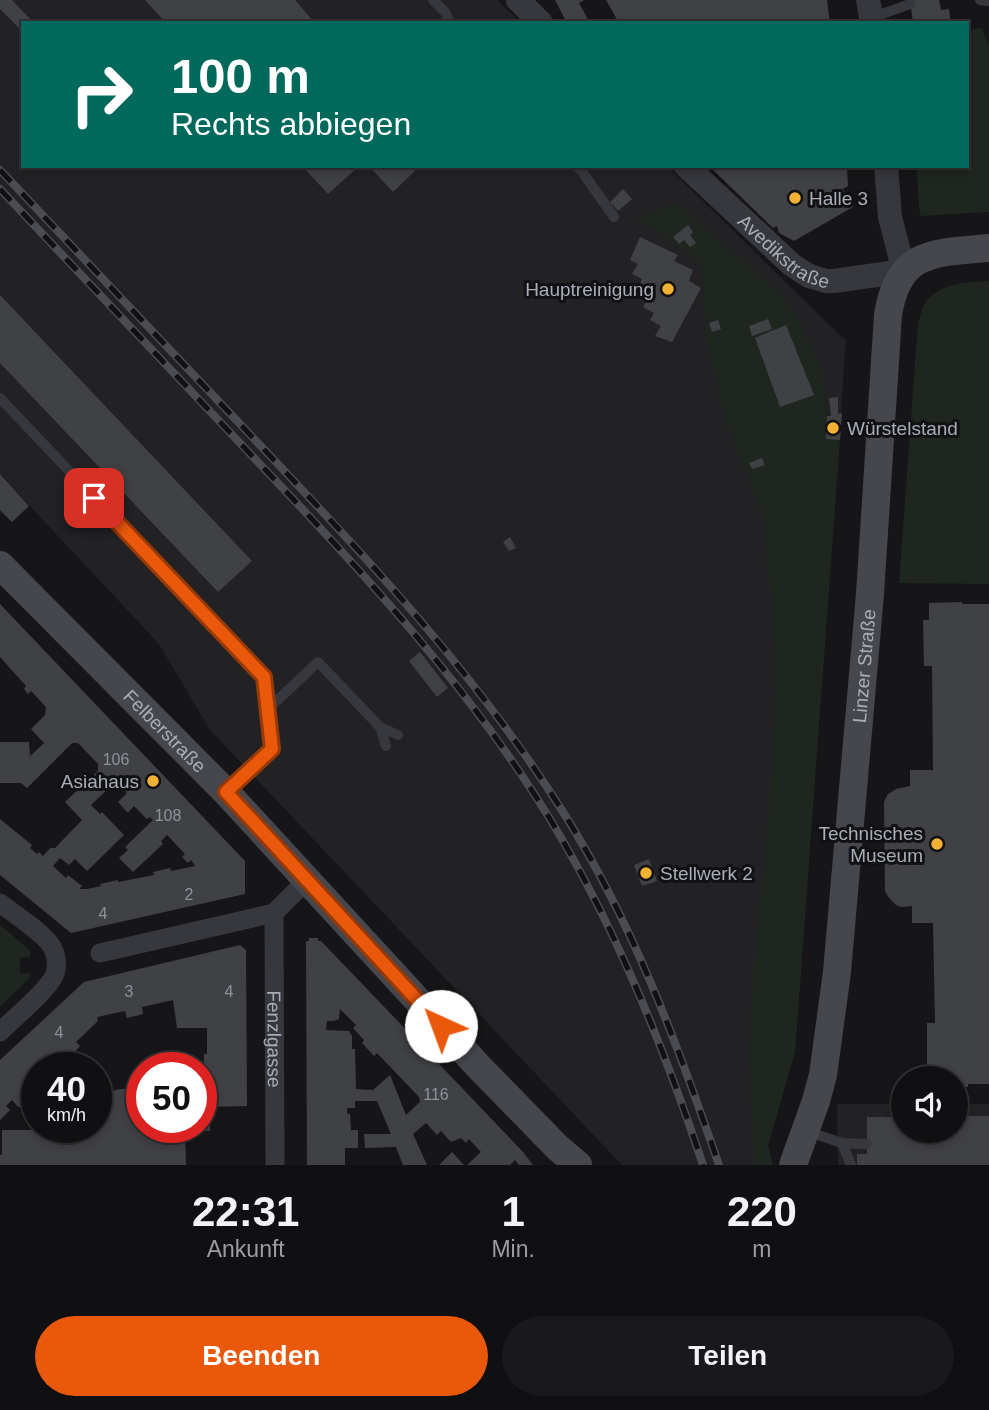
<!DOCTYPE html>
<html lang="de">
<meta charset="utf-8">
<style>
body{margin:0;font-family:Helvetica,sans-serif;background:#19191b;color:#f1f3f6;height:100vh;display:flex;flex-direction:column;font-size:26px;white-space:nowrap}
*{box-sizing:border-box;margin:0}
p{font-size:23px;color:#9c9d9f}
.icon{flex:none;width:38px;height:38px;fill:none;stroke:currentColor;stroke-width:2;stroke-linecap:round;stroke-linejoin:round}
.map{position:relative;height:1165px;overflow:hidden}
.panel{display:flex;flex-direction:column;background:#101012;flex:1}
.panel>*{flex:none}
.hud{position:absolute;left:21px;top:21px;width:948px;height:147px;border-radius:0px;box-shadow:0 4px 10px #0003,0 0 0 2px #303032;background:#00695c;color:#fff;overflow:hidden}
.controls{position:absolute;left:891px;top:1066px;display:grid;gap:14px}
.controls a{display:grid;place-items:center;width:77px;height:77px;border-radius:50%;background:#101012;box-shadow:0 4px 10px #0003,0 0 0 2px #303032;font-size:35px}
.speed{position:absolute;left:21px;top:1052px;display:flex;gap:14px;font-size:35px;font-weight:700;text-align:center}
.speed>*{display:grid;place-content:center;width:91px;height:91px;border-radius:50%;background:#101012;box-shadow:0 4px 10px #0003,0 0 0 2px #303032;line-height:1}
.speed small{font-size:18px;font-weight:400}
.speed .limit{border:10px solid #d22;background:#fff;color:#111}
.pin{position:absolute;display:grid;place-items:center;width:60px;height:60px;color:#fff;margin:-30px;border-radius:14px;box-shadow:0 4px 10px #0006}
.me{position:absolute;width:77px;margin:-38px;rotate:317deg;stroke-linejoin:round;filter:drop-shadow(0 0 5px #0008)}
.turn{display:flex;align-items:center;gap:24px;height:147px;padding:0 35px;font-size:32px}
.turn .icon{width:91px;height:91px;stroke-width:2.5}
.turn b{display:block;font-size:49px;line-height:60px}
.eta{display:flex;justify-content:space-evenly;align-items:center;height:119px;text-align:center}
.eta b{font-size:42px;font-weight:700;line-height:49px}
.button{display:flex;gap:14px;margin-top:auto;padding:14px 35px}
.button a{flex:1;height:80px;border-radius:42px;background:#ea580c;color:#fff;font-size:28px;font-weight:700;line-height:80px;text-align:center}
.button a+a{background:#19191b;color:#f1f3f6}
.map>svg:first-child{display:block}
.built{fill:#222225}
.green{fill:#1e261f}
.building{fill:#404145;fill-rule:evenodd}
.lines{fill:none;stroke-linecap:round;stroke-linejoin:round}
.service{stroke:#37383d;stroke-width:10}
.minor{stroke:#37383d;stroke-width:19}
.tertiary{stroke:#37383d;stroke-width:24}
.secondary{stroke:#45474d;stroke-width:28}
.rail-casing{stroke:#4a4c52;stroke-width:8}
.rail{stroke:#111113;stroke-width:5;stroke-dasharray:16;stroke-linecap:butt}
.route-casing{stroke:#983908;stroke-width:18}
.route{stroke:#ea580c;stroke-width:12}
.poi-dot{fill:#f2b134;stroke:#111113;stroke-width:2.5}
.labels{text-anchor:middle;dominant-baseline:central;stroke-width:6;stroke-linejoin:round;paint-order:stroke}
.number-label{font-size:16px;fill:#8e929b}
.poi-label{font-size:19px;fill:#a8adb8;stroke:#111113;text-anchor:start}
.street-label{font-size:19px;fill:#a8adb8;stroke:#111113}
</style>
<div class="map">
<svg width="989" height="1165" viewBox="0 0 989 1165">
<rect width="100%" height="100%" fill="#161618"/>
<path class="built" d="M0,0H497L521,23H23V166H667L846,341L795,1052L768,1146L773,1165H622L210,730L159,644L0,474Z
M837,1104H903V1130H956V1104H989V1165H838Z"/>
<path class="green" d="M981,28L989,45V212L920,216L916,166H968V30Z
M675,203L777,290L797,317L822,371L827,416L826,438L840,440L795,1052L768,1146L773,1165H755L749,1056L755,954L769,809L776,690L772,604L762,512L726,422L706,337L701,262L638,218Z
M989,281V584L899,583L918,323C920,318 921,312 923,307C935,283 966,282 989,281Z
M0,925L30,950V957L20,958V974L30,973L29,979L0,1007Z"/>
<path class="building" d="M0,0H12L34,23H23V32L0,9Z
M145,0H295L315,23H166Z
M555,0H584L579,3L590,23H567Z
M606,0H827L830,23H619Z
M910,0H939L941,10L949,9L951,23H913Z
M302,166H359L328,194Z
M369,166H420L393,192Z
M709,166H847L848,186L843,189L853,207L794,241L779,233L777,226L773,228Z
M623,189L632,199L618,211L610,202Z
M688,225L693,232L690,235L696,243L690,247L684,240L679,244L673,237Z
M640,237L678,255L674,261L693,270L689,281L701,288L672,342L655,336L661,326L650,320L654,313L643,307L648,297L636,291L642,279L632,274L638,264L630,260Z
M0,295L252,561L218,592L0,363Z
M768,319L772,329L752,336L749,326Z
M718,320L721,329L712,332L709,323Z
M786,325L814,395L780,407L755,338Z
M838,397V414L842,413L840,440L826,439L827,416H831L829,398Z
M762,458L765,465L752,469L749,463Z
M0,474L29,506L12,522L0,510Z
M510,537L516,548L509,551L503,542Z
M962,602V604H989V1084H968V1087H956V1078H935V1070H927V1023H935L933,923H912V906L901,907L896,905L889,898L885,891L884,802L888,794L896,789L910,786V770H933L932,666H924L923,620H929V603Z
M0,604L245,861V894L71,933L0,875V819L32,845L30,848L37,854L39,852L43,856L50,848H55L82,820L65,802L98,771V764L78,743H72L27,788L21,783H0V742H29L30,756L44,743L31,729L45,715L46,707L31,691L28,694L24,689L26,686L0,657ZM114,779L127,793L118,802L128,813L134,806L147,819L150,817L153,820L125,847L128,850L119,858L133,872L163,844L161,841L167,835L185,854L182,857L188,863L191,860L195,866L171,871L170,868L153,872L154,875L118,882V880L100,884L101,886L87,889H79L82,886L68,875L66,878L53,866L60,858L69,865L75,859L87,871L124,835L102,812L100,814L91,805L112,785L110,782Z
M420,652L448,688L437,697L409,661Z
M649,859L657,881L642,886L634,865Z
M309,938H318V941H321L462,1088L523,1152L533,1165H519L515,1160L510,1165H467L481,1152L469,1139L466,1143L461,1138L451,1142L441,1131L437,1135L426,1123L413,1134L427,1165H403L396,1147L365,1148L364,1134H391L377,1101H355V1108H347V1114H350L351,1130H358V1148H345V1165H307L306,941H309ZM340,1009L356,1025L353,1028L364,1040L362,1043L374,1056L377,1053L419,1097L420,1102L406,1115L390,1075L373,1090L356,1089L355,1049H352V1036L349,1031L326,1030L327,1021H334L339,1019Z
M240,945L246,950L247,1106L210,1107V1131L185,1132L186,1165H0V1155H2V1130H71V1127H96V1094L121,1089H142V1127H201V1068H179V1064H204V1054H207V1028H177L173,1000L142,1007L143,1014L127,1018L125,1011L97,1017L98,1021L76,1042L80,1046L69,1058L64,1053L51,1066L52,1068H37V1084L33,1080L25,1088L28,1092L25,1095L28,1098V1101L37,1102V1113L22,1111V1107H18L12,1100L6,1106L10,1110L0,1120V1060L84,982Z
M956,1116H989V1165H857V1154H867V1117H903V1130H956Z
M452,1152L464,1165H439Z"/>
<g class="lines">
<path class="service" d="M433,0L445,12L450,23
M980,0L989,1
M871,18L910,4
M577,166L583,173L614,217
M0,398L264,677L272,749L229,789
M268,709L318,662L380,727L398,735
M380,727L386,746
M809,1132L842,1143L867,1144
M842,1143L851,1165"/>
<g class="minor">
<path d="M0,903C14,914 41,931 51,945C57,954 58,967 54,976C47,991 13,1019 0,1032"/>
<path id="s1" d="M274,913L275,1165"/>
<path d="M100,953L274,913L307,880"/>
</g>
<g class="tertiary">
<path d="M518,0L541,23"/>
<path d="M868,0L872,23"/>
<path id="s2" d="M686,166L792,265L809,276L826,281H834L904,271L890,217L886,166"/>
</g>
<g class="secondary">
<path id="s3" d="M0,565L226,792L478,1066L557,1147L578,1165"/>
<path id="s4" d="M793,1165L816,1101L823,1075L837,972L870,594L888,315C898,250 934,253 989,248"/>
</g>
<defs>
<path id="rail" d="M0,170C86,261 171,351 257,442C368,559 477,675 563,812C632,921 677,1043 719,1165
M0,189C85,279 171,370 256,460C363,572 469,687 550,819C616,928 663,1045 703,1165"/>
</defs>
<use href="#rail" class="rail-casing"/>
<use href="#rail" class="rail"/>
</g>
<g class="lines">
<defs>
<path id="route" d="M94,498L264,677L272,749L226,792L441,1026"/>
</defs>
<use href="#route" class="route-casing"/>
<use href="#route" class="route"/>
</g>
<g class="poi-dot">
<circle cx="795" cy="198" r="7"/>
<circle cx="668" cy="289" r="7"/>
<circle cx="833" cy="428" r="7"/>
<circle cx="153" cy="781" r="7"/>
<circle cx="937" cy="844" r="7"/>
<circle cx="646" cy="873" r="7"/>
</g>
<g class="labels">
<g class="number-label">
<text x="116" y="759">106</text>
<text x="168" y="815">108</text>
<text x="189" y="894">2</text>
<text x="103" y="913">4</text>
<text x="129" y="991">3</text>
<text x="229" y="991">4</text>
<text x="59" y="1032">4</text>
<text x="436" y="1094">116</text>
</g>
<g class="poi-label">
<text x="809" y="198">Halle 3</text>
<text x="654" y="289" text-anchor="end">Hauptreinigung</text>
<text x="847" y="428">Würstelstand</text>
<text x="139" y="781" text-anchor="end">Asiahaus</text>
<text x="923" y="833" text-anchor="end">Technisches<tspan x="923" dy="22">Museum</tspan></text>
<text x="660" y="873">Stellwerk 2</text>
</g>
<g class="street-label">
<text stroke="none"><textPath href="#s2" startOffset="131">Avedikstraße</textPath></text>
<text stroke="none"><textPath href="#s4" startOffset="506">Linzer Straße</textPath></text>
<text stroke="none"><textPath href="#s3" startOffset="234">Felberstraße</textPath></text>
<text stroke="none"><textPath href="#s1" startOffset="126">Fenzlgasse</textPath></text>
</g>
</g>
</svg>
<div class="controls">
<a><svg class="icon" aria-label="sound" viewBox="0 0 24 24"><path d="M4 9h4l5-4v14l-5-4H4zM17 9q2 3 0 6"/></svg></a>
</div>
<div class="speed"><div>40<small>km/h</small></div><div class="limit">50</div></div>
<div class="pin" style="left:94px;top:498px;background:#d93025"><svg class="icon" aria-label="arrive" viewBox="0 0 24 24"><path d="M6 21V4h12l-3 4 3 4H6"/></svg></div>
<svg class="me" style="left:441px;top:1026px" viewBox="-20 -20 40 40"><circle r="19" fill="#fff"/><path d="M0-13L10 11 0 6-10 11z" fill="#ea580c"/></svg>
<div class="hud">
<div class="turn"><svg class="icon" aria-label="right" viewBox="0 0 24 24"><path d="M7 20v-9h11M14 6l5 5-5 5"/></svg><div><b>100 m</b>Rechts abbiegen</div></div>
</div>
</div>
<section class="panel">
<div class="eta">
<div><b>22:31</b><p>Ankunft</p></div>
<div><b>1</b><p>Min.</p></div>
<div><b>220</b><p>m</p></div>
</div>
<div class="button"><a>Beenden</a><a>Teilen</a></div>
</section>
